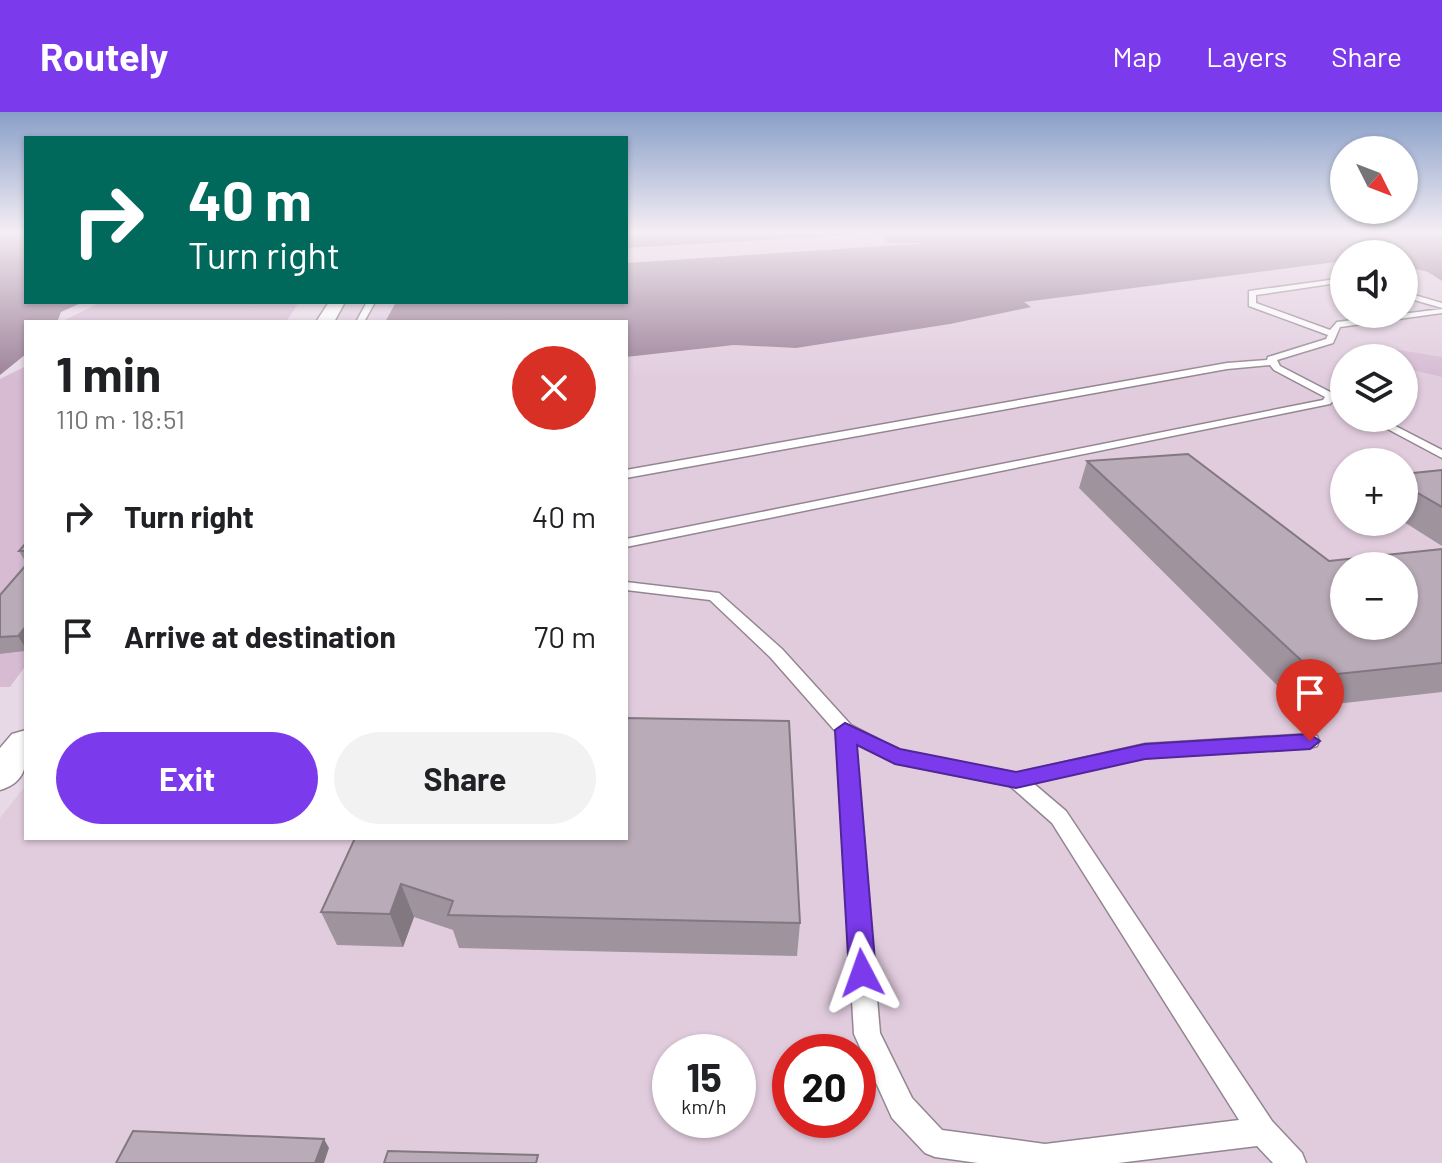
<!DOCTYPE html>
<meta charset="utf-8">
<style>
body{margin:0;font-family:Barlow,sans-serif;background:#f2f2f2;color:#202124;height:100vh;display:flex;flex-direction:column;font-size:30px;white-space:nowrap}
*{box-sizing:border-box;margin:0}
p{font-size:26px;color:#757577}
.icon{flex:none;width:44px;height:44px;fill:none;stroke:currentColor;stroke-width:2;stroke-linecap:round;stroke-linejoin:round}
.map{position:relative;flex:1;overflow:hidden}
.drawer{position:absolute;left:24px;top:208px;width:604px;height:520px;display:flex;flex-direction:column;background:#fff;border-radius:0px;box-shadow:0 2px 6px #0004}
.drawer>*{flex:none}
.hud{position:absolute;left:24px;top:24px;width:604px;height:168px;border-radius:0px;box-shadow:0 2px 6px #0004;background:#00695c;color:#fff;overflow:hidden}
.needle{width:52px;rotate:132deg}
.fabs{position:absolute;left:1330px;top:24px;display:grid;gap:16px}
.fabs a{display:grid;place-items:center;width:88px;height:88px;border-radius:50%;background:#fff;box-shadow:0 2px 6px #0004;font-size:40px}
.speed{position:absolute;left:652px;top:922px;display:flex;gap:16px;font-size:40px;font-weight:700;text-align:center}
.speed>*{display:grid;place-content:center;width:104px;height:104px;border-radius:50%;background:#fff;box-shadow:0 2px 6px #0004;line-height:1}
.speed small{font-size:20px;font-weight:400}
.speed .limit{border:12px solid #d22;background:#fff;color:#111}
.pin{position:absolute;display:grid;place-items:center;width:68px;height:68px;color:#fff;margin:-82px -34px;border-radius:50% 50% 50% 0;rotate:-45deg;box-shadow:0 0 8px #0007}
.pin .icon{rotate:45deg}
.me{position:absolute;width:88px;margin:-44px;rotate:356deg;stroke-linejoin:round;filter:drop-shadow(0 0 6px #0008)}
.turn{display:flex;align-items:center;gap:28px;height:168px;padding:0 32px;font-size:36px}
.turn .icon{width:104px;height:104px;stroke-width:2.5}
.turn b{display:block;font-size:56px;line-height:68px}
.round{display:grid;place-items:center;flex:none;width:84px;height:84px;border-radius:42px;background:#f2f2f2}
.headline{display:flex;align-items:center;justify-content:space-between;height:136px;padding:0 32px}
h1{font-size:48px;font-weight:700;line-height:60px}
.primary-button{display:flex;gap:16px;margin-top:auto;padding:16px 32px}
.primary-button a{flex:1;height:92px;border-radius:48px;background:#7c3aed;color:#fff;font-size:32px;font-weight:700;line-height:92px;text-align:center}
.primary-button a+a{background:#f2f2f2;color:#202124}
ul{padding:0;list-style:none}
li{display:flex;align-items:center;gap:24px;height:120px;padding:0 32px}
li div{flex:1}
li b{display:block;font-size:30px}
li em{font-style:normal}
header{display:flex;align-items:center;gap:48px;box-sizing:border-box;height:112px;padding:0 40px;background:#7c3aed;color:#fff}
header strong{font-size:38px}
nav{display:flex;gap:44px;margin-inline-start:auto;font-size:28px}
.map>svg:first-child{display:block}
.built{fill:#e1ccde;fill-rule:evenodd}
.green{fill:#d6bbd3}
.water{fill:#9b8098}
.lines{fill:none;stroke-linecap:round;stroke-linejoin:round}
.lane-casing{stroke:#938691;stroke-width:3}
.street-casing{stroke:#938691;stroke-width:3}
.lane{fill:#fff;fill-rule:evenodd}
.street{fill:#fff;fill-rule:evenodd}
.wall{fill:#9f939d}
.shaded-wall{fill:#827880}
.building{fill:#b9abb7;stroke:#827880;stroke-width:2;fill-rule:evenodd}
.route{fill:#7c3aed;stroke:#51269a;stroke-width:2}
</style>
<header>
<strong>Routely</strong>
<nav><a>Map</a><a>Layers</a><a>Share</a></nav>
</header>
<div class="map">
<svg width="1442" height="1051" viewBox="0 0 1442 1051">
<rect width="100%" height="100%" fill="#e8d9e6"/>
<path class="built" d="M869,122L883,125L888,131H931L626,151V136Z
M1344,149V202H1404V154L1428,160L1442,169V1051H0V706L26,673V726H626V245L734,233L796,236L950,212L1030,195L1022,190ZM1344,246H1404V306H1344ZM1344,350H1404V410H1344ZM1344,454H1404V514H1344ZM670,940H738V1008H670ZM790,940H858V1008H790Z
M345,190H396L385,210H332Z"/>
<path class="green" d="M101,190H299L286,210L65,208Z
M1381,235L1442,245V265L1404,256V246H1384L1378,238Z
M26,254V466L0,486V267Z
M26,539V553L10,575H0V542Z"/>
<path class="water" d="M0,121H26V190H83L61,200L57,210H26V242L0,263Z
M626,121H1442V169L1428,160L1404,154V142H1344V149L1024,190L1031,195L950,212L796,236L734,233L626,245V210H385L396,190H626V151L930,131H888L883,125L869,122L626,136Z"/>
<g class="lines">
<defs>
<path id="lane" d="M1344,166V170L1256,183V191L1330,218L1337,210L1442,197V201L1340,215L1333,231L1277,248L1280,254L1336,283L1337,285L1330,292L626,435V427L1323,288L1325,285L1274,258L1270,253L1227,257L626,366V358L1227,251L1267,248L1268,245L1326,227L1328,223L1249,194V179Z
M1404,180L1442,191V196L1404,185Z
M367,190H375L364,210H356Z
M1367,306H1380L1442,338V346Z
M626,470L719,481L782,537L851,613L899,638L1016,661L1145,632L1310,622L1317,624L1319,629L1317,634L1310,636L1145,646L1033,671L1066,699L1272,1009L1302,1041L1306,1051H1273L1257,1034L1118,1051H978L935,1045L925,1041L892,1006L854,922L836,620L770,545L710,488L626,478ZM855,631L895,651L1010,674L1052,711L1239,1008L1045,1032L942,1018L912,986L880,921Z"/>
<path id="street" d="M329,190H345L334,210H316Z
M26,618C26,646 31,669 0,678V636L12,622Z"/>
</defs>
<use href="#lane" class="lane-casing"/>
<use href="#street" class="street-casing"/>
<use href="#lane" class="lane"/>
<use href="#street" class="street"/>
</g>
<path class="wall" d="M1087,349L1329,449L1442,437V580L1300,596L1079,376Z
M1442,358V434L1404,410V362Z
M26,431V451L19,439Z
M26,453V539L0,542V483Z
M355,726L800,811L797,844L459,836L453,818L414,805L403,835L337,833L321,800Z"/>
<path class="shaded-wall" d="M26,514V537L18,524Z
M401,772L414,805L403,835L390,802Z
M324,1027L329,1036L324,1051H315Z"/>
<path class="building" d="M1188,342L1329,449L1442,437V551L1318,564L1087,349ZM1344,454H1404V514H1344Z
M1442,358V395L1404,373V362Z
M26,431V439H19Z
M26,453V514L18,524L0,525V483Z
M626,606L789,609L800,811L448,803L453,789L401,772L390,802L321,800L355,726H626Z
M133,1019L324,1027L315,1051H116Z
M388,1039L538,1043L536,1051H384Z"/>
<linearGradient id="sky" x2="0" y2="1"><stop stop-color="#899fc8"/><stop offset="0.45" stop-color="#f5eef4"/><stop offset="1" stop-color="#f5eef4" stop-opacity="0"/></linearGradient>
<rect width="1442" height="268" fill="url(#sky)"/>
<path class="route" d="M845,611L900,637L1016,660L1145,632L1310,622L1320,629L1310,637L1145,647L1016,676L895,652L857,633L876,861L872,870L862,873L853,870L849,861L835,618Z"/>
</svg>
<div class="fabs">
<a><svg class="needle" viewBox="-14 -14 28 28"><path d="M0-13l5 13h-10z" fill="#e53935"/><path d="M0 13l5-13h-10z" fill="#757577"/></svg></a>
<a><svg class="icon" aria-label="sound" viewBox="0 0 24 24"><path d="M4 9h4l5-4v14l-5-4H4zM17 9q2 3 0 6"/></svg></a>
<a><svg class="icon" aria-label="layers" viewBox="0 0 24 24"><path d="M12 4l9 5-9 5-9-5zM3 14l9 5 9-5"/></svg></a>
<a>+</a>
<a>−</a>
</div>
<div class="speed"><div>15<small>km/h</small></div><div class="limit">20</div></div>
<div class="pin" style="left:1310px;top:629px;background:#d93025"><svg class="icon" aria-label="arrive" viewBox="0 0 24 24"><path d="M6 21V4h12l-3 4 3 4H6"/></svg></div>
<svg class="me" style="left:862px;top:861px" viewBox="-20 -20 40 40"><path d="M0-17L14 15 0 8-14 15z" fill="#7c3aed" stroke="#fff" stroke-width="4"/></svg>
<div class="hud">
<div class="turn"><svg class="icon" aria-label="right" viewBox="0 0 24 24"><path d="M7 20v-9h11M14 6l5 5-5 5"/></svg><div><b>40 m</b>Turn right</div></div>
</div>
<section class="drawer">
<div class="headline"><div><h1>1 min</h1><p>110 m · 18:51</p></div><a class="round" style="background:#d93025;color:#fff"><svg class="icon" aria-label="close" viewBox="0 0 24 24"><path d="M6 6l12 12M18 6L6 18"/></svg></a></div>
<ul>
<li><svg class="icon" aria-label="right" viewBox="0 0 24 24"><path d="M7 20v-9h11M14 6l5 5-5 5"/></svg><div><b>Turn right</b></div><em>40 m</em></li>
<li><svg class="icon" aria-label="arrive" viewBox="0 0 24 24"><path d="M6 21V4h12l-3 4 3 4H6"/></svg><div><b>Arrive at destination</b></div><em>70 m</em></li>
</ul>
<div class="primary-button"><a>Exit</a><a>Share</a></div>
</section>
</div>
